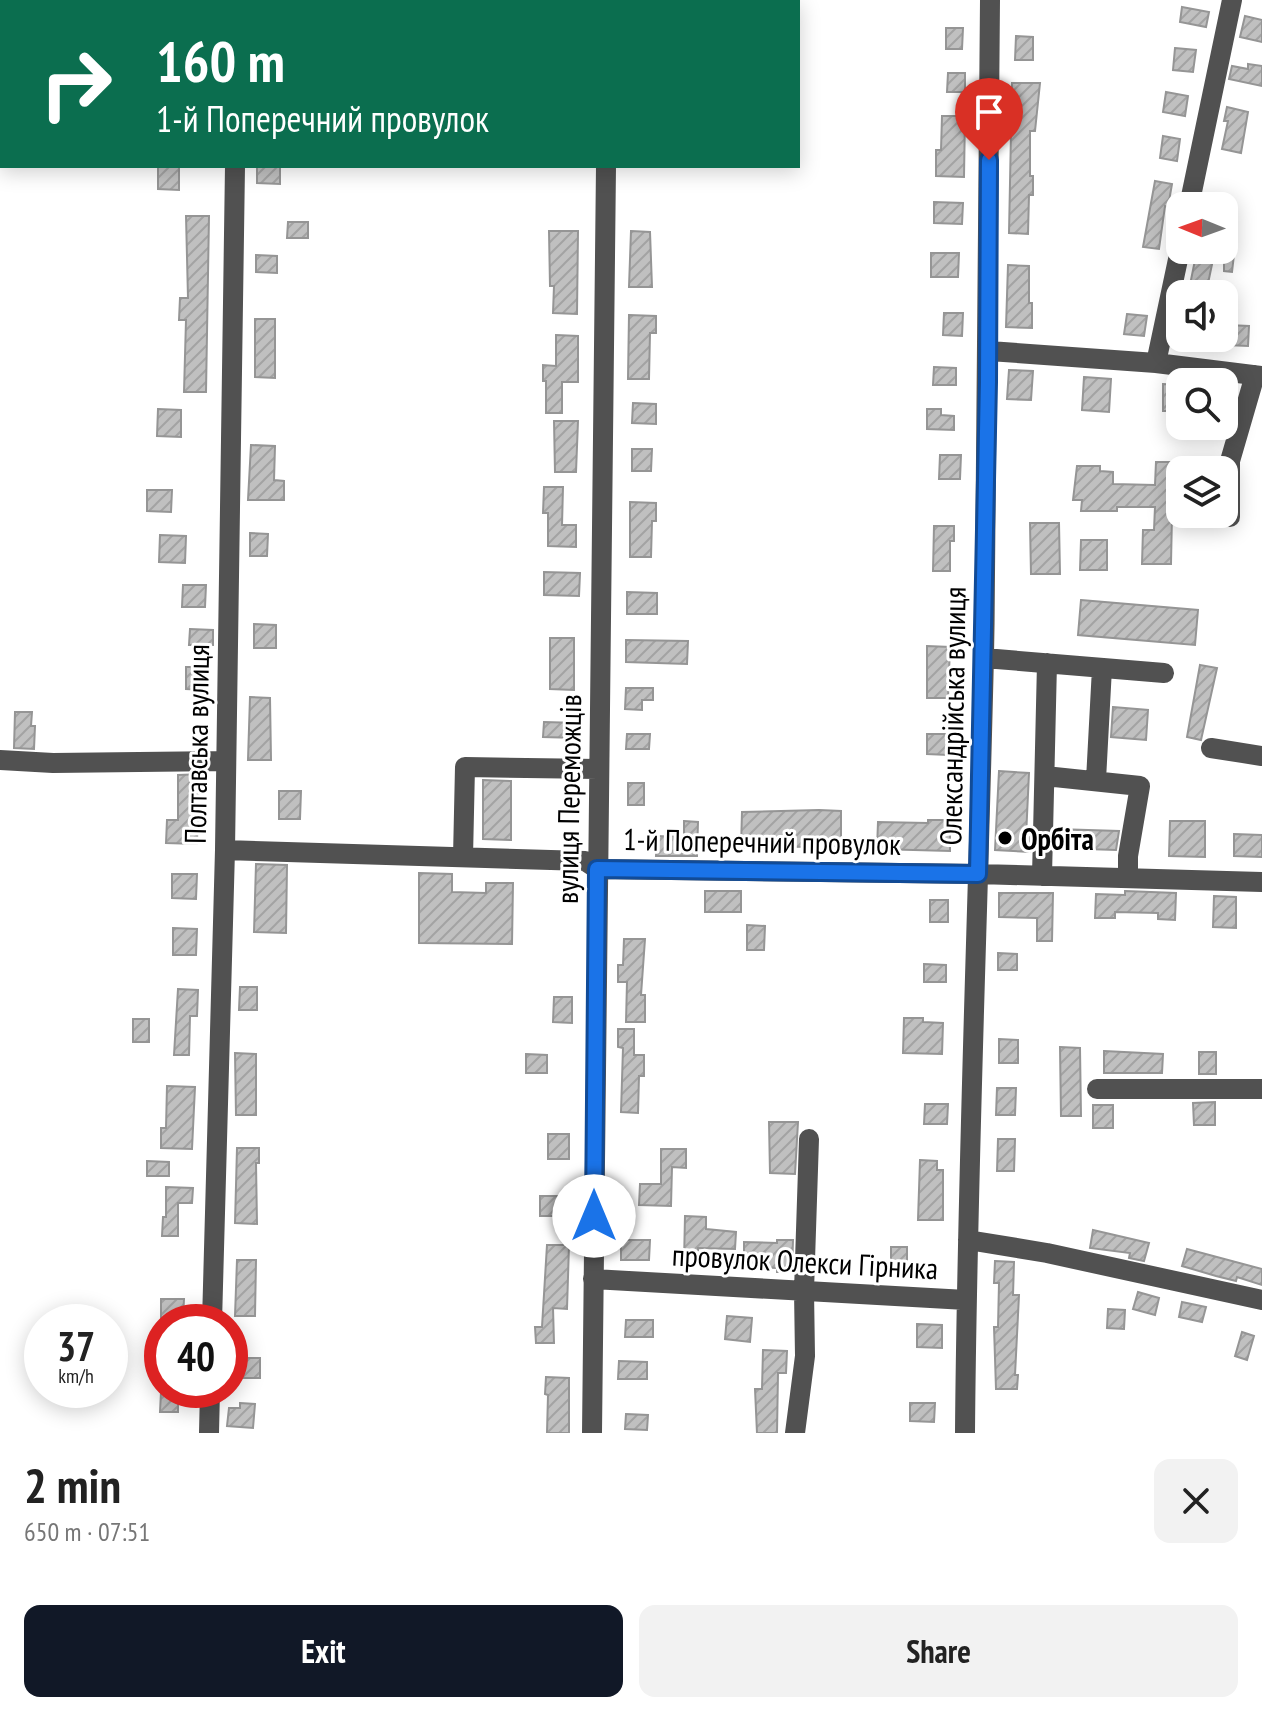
<!DOCTYPE html>
<meta charset="utf-8">
<style>
body{margin:0;font-family:"PT Sans Narrow",sans-serif;background:#f2f2f2;color:#222;height:100vh;display:flex;flex-direction:column;font-size:30px;white-space:nowrap}
*{box-sizing:border-box;margin:0}
p{font-size:26px;color:#767676}
.icon{flex:none;width:44px;height:44px;fill:none;stroke:currentColor;stroke-width:2;stroke-linecap:round;stroke-linejoin:round}
.map{position:relative;height:1433px;overflow:hidden}
.panel{display:flex;flex-direction:column;background:#fff;flex:1}
.panel>*{flex:none}
.hud{position:absolute;left:0px;top:0px;width:800px;height:168px;box-shadow:0 4px 20px #0003;background:#0b6e4f;color:#fff;overflow:hidden}
.needle{width:52px;rotate:271deg}
.buttons{position:absolute;left:1166px;top:192px;display:grid;gap:16px}
.buttons a{display:grid;place-items:center;width:72px;height:72px;border-radius:16px;background:#fff;box-shadow:0 4px 20px #0003;font-size:40px}
.speed{position:absolute;left:24px;top:1304px;display:flex;gap:16px;font-size:40px;font-weight:700;text-align:center}
.speed>*{display:grid;place-content:center;width:104px;height:104px;border-radius:50%;background:#fff;box-shadow:0 4px 20px #0003;line-height:1}
.speed small{font-size:20px;font-weight:400}
.speed .limit{border:12px solid #d22;background:#fff;color:#111}
.pin{position:absolute;display:grid;place-items:center;width:68px;height:68px;color:#fff;margin:-82px -34px;border-radius:50% 50% 50% 0;rotate:-45deg;box-shadow:0 0 8px #0007}
.pin .icon{rotate:45deg}
.me{position:absolute;width:88px;margin:-44px;rotate:0deg;stroke-linejoin:round;filter:drop-shadow(0 0 6px #0008)}
.turn{display:flex;align-items:center;gap:28px;height:168px;padding:0 24px;font-size:36px}
.turn .icon{width:104px;height:104px;stroke-width:2.5}
.turn b{display:block;font-size:56px;line-height:68px}
.round{display:grid;place-items:center;flex:none;width:84px;height:84px;border-radius:16px;background:#f2f2f2}
.head{display:flex;align-items:center;justify-content:space-between;height:136px;padding:0 24px}
h1{font-size:48px;font-weight:700;line-height:60px}
.button{display:flex;gap:16px;margin-top:auto;padding:16px 24px}
.button a{flex:1;height:92px;border-radius:16px;background:#111827;color:#fff;font-size:32px;font-weight:700;line-height:92px;text-align:center}
.button a+a{background:#f2f2f2;color:#222}
.map>svg:first-child{display:block}
.building{fill:url(#building-hatch);stroke:#959595;stroke-width:2}
.lines{fill:none;stroke-linecap:round;stroke-linejoin:round}
.minor{stroke:#515151;stroke-width:20}
.route-casing{stroke:#114b97;stroke-width:20}
.route{stroke:#1a73e8;stroke-width:14}
.poi-dot{fill:#000;stroke:#fff;stroke-width:3}
.labels{text-anchor:middle;dominant-baseline:central;stroke-width:6;stroke-linejoin:round;paint-order:stroke}
.street-label{font-size:30px;fill:#000;stroke:#fff}
.poi-label{font-size:30px;font-weight:bold;fill:#000;stroke:#fff;text-anchor:start}
</style>
<div class="map">
<svg width="1262" height="1433" viewBox="0 0 1262 1433">
<defs>
<pattern id="building-hatch" width="6" height="6" patternUnits="userSpaceOnUse" patternTransform="scale(2)"><rect width="6" height="6" fill="#c0c0c0"/><path d="M-1 1l2-2M0 6l6-6M5 7l2-2" fill="none" stroke="#a3a3a3"/></pattern>
</defs>
<rect width="100%" height="100%" fill="#fff"/>
<path class="building" d="M1182,7L1209,12L1206,27L1180,22Z
M1245,16L1262,20V42L1240,37Z
M946,28H963L962,49H946Z
M1016,36L1033,37V60H1015Z
M1175,48L1196,50L1193,72L1173,70Z
M1248,64L1262,66V86L1229,79L1232,66L1248,69Z
M948,73H965V92H947Z
M1012,83H1040L1035,131H1030V176H1033V195H1029L1028,234L1009,233Z
M1166,92L1188,96L1185,116L1163,112Z
M1227,107L1248,112L1241,153L1222,149L1228,121H1224Z
M942,116H965L964,177L936,176V150H941Z
M1163,136L1180,139L1177,161L1160,158Z
M257,166H280V184L257,183Z
M158,167H179V190L158,189Z
M1155,181L1172,184L1168,207L1165,206L1159,249L1143,247Z
M934,202L963,203L962,224L934,223Z
M186,216H209L206,392H184L186,320H179L180,298H188Z
M288,222H308V238H287Z
M549,231H578L577,314L553,313L554,286H550Z
M631,231L650,232L652,287H629Z
M1224,236L1236,237L1232,272L1224,271Z
M1197,250H1215L1206,293L1189,290Z
M931,253H959L958,277H931Z
M256,255L277,256V273L256,272Z
M1008,265L1029,266V303H1032V328L1006,327Z
M944,313H963L962,336L943,335Z
M1127,314L1147,316L1144,336L1124,334Z
M629,315L656,316V333H650L649,379H628Z
M255,319H275V378L255,377Z
M1227,325L1249,326L1248,346L1226,345Z
M556,335L578,336V382H562V413H546V381H543V365L556,366Z
M934,367L956,368V385H933Z
M1009,370L1033,371L1031,400L1007,399Z
M1084,377L1111,379L1109,412L1082,410Z
M1163,384L1180,385V411H1163Z
M633,403L656,404V424L632,423Z
M158,409L181,410V437L157,436Z
M927,409H941V415L954,416V430L927,429Z
M554,421H578L576,472H555Z
M251,445L275,446L274,480L284,481V500H248Z
M632,449H652L651,471H632Z
M940,455H961L960,479H939Z
M1156,462H1180V515H1172L1171,564H1142L1143,530H1154L1155,507H1117V511H1081L1082,500H1073L1077,466H1100V471L1113,472V484L1155,485Z
M544,487H563L562,525H576V547L548,546V513H543Z
M147,490H172L171,512L147,511Z
M630,502L656,503V521H652L651,557H630Z
M1030,523H1059L1060,574H1031Z
M934,526H954V541H950V571H933Z
M250,533L268,534L267,556H250Z
M160,535L186,536L185,563L159,562Z
M1081,540H1107V570H1080Z
M544,572L580,573L579,596L544,595Z
M183,585H206L205,607H182Z
M627,592L657,593V614H627Z
M1081,600L1198,610L1195,645L1078,635Z
M254,624L276,625V648H254Z
M190,629L213,630V645H189Z
M550,638H574V690L550,689Z
M626,640L688,641L687,664L626,662Z
M927,646L950,647L948,698H927Z
M1200,665L1217,668L1201,740L1187,737Z
M186,667H205V690L186,689Z
M626,688H653V700H642V710L625,709Z
M250,697L270,698L271,760H248Z
M1113,707L1148,710L1146,740L1111,737Z
M15,712H32L31,726H35L34,749L14,748Z
M544,722L578,723L577,738L543,737Z
M627,734H650L649,749H626Z
M927,734H948V755L927,754Z
M999,771L1029,773L1026,837H1030V852L995,850Z
M205,774V804H198L197,844L166,843L167,820H178V775Z
M483,780L511,781V840L483,839Z
M628,783H644V805H628Z
M279,791H301L300,819H279Z
M819,810L841,811V846L741,848L742,812Z
M928,820H950V851L877,849L878,822L928,823Z
M684,821L698,822L697,856H656L657,836L684,837Z
M1170,821H1205V857L1169,856Z
M1056,829L1119,831L1116,850L1056,848Z
M1234,834L1262,835V857L1234,856Z
M256,864L287,865L286,933L254,932Z
M419,873L452,874V892L486,893V883H513L512,944L419,943Z
M172,874H197L196,899L172,898Z
M705,891H741V912H705Z
M1125,891L1176,893L1175,920L1158,919V913L1115,912V918H1095L1096,894L1125,895Z
M999,893H1053L1052,941H1037V918L999,917Z
M1214,896L1236,897V928L1213,927Z
M930,900H948V922H930Z
M747,925L765,926L764,950H747Z
M173,928L197,929L196,955H173Z
M624,939H645L641,995H645V1022H626L627,982H618V965H623Z
M998,953L1017,954V970H998Z
M924,964L946,965V982H924Z
M240,987H257V1010H239Z
M178,989L198,990L197,1016H190L189,1055H174Z
M554,997H572V1023L553,1022Z
M904,1018H923V1022L943,1023L942,1054L903,1053Z
M133,1019H149V1042H133Z
M618,1029H634V1055H644V1076H639L638,1113L621,1112L623,1048L618,1047Z
M999,1039L1018,1040V1063H999Z
M1060,1047L1080,1048L1081,1116H1061Z
M1104,1051L1163,1054L1162,1073H1104Z
M1199,1052H1216V1074H1199Z
M235,1053L256,1054V1115H236Z
M526,1054L547,1055V1073H526Z
M167,1086L195,1087L192,1149L161,1148V1128H166Z
M997,1088H1016L1015,1115H996Z
M1215,1102V1125H1194L1193,1103Z
M925,1104H948L947,1124H924Z
M1093,1105H1113V1128H1093Z
M769,1122H798L795,1174L770,1173Z
M548,1134H569V1159H548Z
M998,1139H1015L1014,1171H997Z
M237,1148H259V1163H256L257,1224L235,1223Z
M661,1149H686V1168L672,1167L671,1206L639,1205L640,1184H661Z
M920,1160L937,1161V1170H943V1220H918Z
M147,1161L169,1162V1176H147Z
M166,1187L193,1188L192,1203H178V1236H162L163,1217H166Z
M540,1196H569L568,1216H540Z
M685,1216L706,1217V1229L736,1232L735,1249L698,1248V1262H684Z
M1093,1230L1149,1243L1144,1261L1129,1258L1130,1253L1090,1248Z
M621,1240H650L649,1260H621Z
M777,1240H793L792,1272H777V1268L744,1267V1242L777,1243Z
M547,1245H569L567,1309L553,1308L554,1343H536L535,1327H542Z
M891,1247H907V1274H891Z
M1187,1249L1262,1269V1285L1237,1277L1236,1281L1216,1276L1182,1266Z
M237,1260H256L255,1316H235Z
M995,1261L1014,1262L1013,1295H1019L1015,1375H1018L1017,1389H996L994,1327H998L999,1283H994Z
M1138,1292L1159,1298L1155,1315L1133,1309Z
M161,1299H184L183,1319H161Z
M1182,1302L1206,1307L1202,1322L1179,1317Z
M1108,1309L1125,1310L1124,1329L1107,1328Z
M727,1316L752,1318L750,1342L725,1339Z
M626,1320H653V1337H625Z
M917,1324L942,1325V1348L917,1347Z
M1242,1332L1254,1336L1247,1360L1235,1356Z
M763,1350L787,1351L786,1373H778L777,1433H757L755,1389H762Z
M237,1358H260V1378H237Z
M619,1361L647,1362V1379H618Z
M546,1377L569,1378V1433H547L548,1395L545,1394Z
M161,1392H178V1412H160Z
M240,1403L255,1404L253,1428L227,1426L229,1408H240Z
M910,1403H935L934,1422L910,1421Z
M626,1414L648,1415L647,1430L625,1429Z"/>
<g class="lines">
<path class="minor" d="M238,2V0
M609,2V0
M1189,206L1232,0
M989,351L1156,363L1262,376
M1156,363L1180,250
M1230,517V461L1255,375
M984,658L1164,673
M1211,748L1262,756
M0,760L53,763L225,761
M1045,776L1140,786L1128,856V878
M1096,780L1102,668
M225,850L585,861L597,869L978,874L1262,882
M463,857L465,767L598,769
M1042,876L1047,663
M1097,1089H1262
M968,1240L1047,1253L1262,1300
M593,1279L966,1300
M212,1322L225,850L235,166
M209,1433L210,1390
M592,1433L606,166
M795,1433L805,1356L804,1291L809,1139
M965,1433C967,1174 978,915 984,655C988,437 989,219 990,0"/>
</g>
<g class="lines">
<defs>
<path id="route" d="M594,1216L597,869L978,874L988,382L989,160"/>
</defs>
<use href="#route" class="route-casing"/>
<use href="#route" class="route"/>
</g>
<circle class="poi-dot" cx="1005" cy="838" r="8"/>
<g class="labels">
<g class="street-label">
<text transform="translate(952 716) rotate(-89)">Олександрійська вулиця</text>
<text transform="translate(196 744) rotate(-89)">Полтавська вулиця</text>
<text transform="translate(568 799) rotate(-89)">вулиця Переможців</text>
<text transform="translate(762 841) rotate(1)">1-й Поперечний провулок</text>
<text transform="translate(805 1261) rotate(3)">провулок Олекси Гірника</text>
</g>
<g class="poi-label">
<text x="1021" y="838">Орбіта</text>
</g>
</g>
</svg>
<div class="buttons">
<a><svg class="needle" viewBox="-14 -14 28 28"><path d="M0-13l5 13h-10z" fill="#e53935"/><path d="M0 13l5-13h-10z" fill="#767676"/></svg></a>
<a><svg class="icon" aria-label="sound" viewBox="0 0 24 24"><path d="M4 9h4l5-4v14l-5-4H4zM17 9q2 3 0 6"/></svg></a>
<a><svg class="icon" aria-label="search" viewBox="0 0 24 24"><circle cx="10" cy="10" r="6"/><path d="M15 15l6 6"/></svg></a>
<a><svg class="icon" aria-label="layers" viewBox="0 0 24 24"><path d="M12 4l9 5-9 5-9-5zM3 14l9 5 9-5"/></svg></a>
</div>
<div class="speed"><div>37<small>km/h</small></div><div class="limit">40</div></div>
<div class="pin" style="left:989px;top:160px;background:#d93025"><svg class="icon" aria-label="arrive" viewBox="0 0 24 24"><path d="M6 21V4h12l-3 4 3 4H6"/></svg></div>
<svg class="me" style="left:594px;top:1216px" viewBox="-20 -20 40 40"><circle r="19" fill="#fff"/><path d="M0-13L10 11 0 6-10 11z" fill="#1a73e8"/></svg>
<div class="hud">
<div class="turn"><svg class="icon" aria-label="right" viewBox="0 0 24 24"><path d="M7 20v-9h11M14 6l5 5-5 5"/></svg><div><b>160 m</b>1-й Поперечний провулок</div></div>
</div>
</div>
<section class="panel">
<div class="head"><div><h1>2 min</h1><p>650 m · 07:51</p></div><a class="round"><svg class="icon" aria-label="close" viewBox="0 0 24 24"><path d="M6 6l12 12M18 6L6 18"/></svg></a></div>
<div class="button"><a>Exit</a><a>Share</a></div>
</section>
